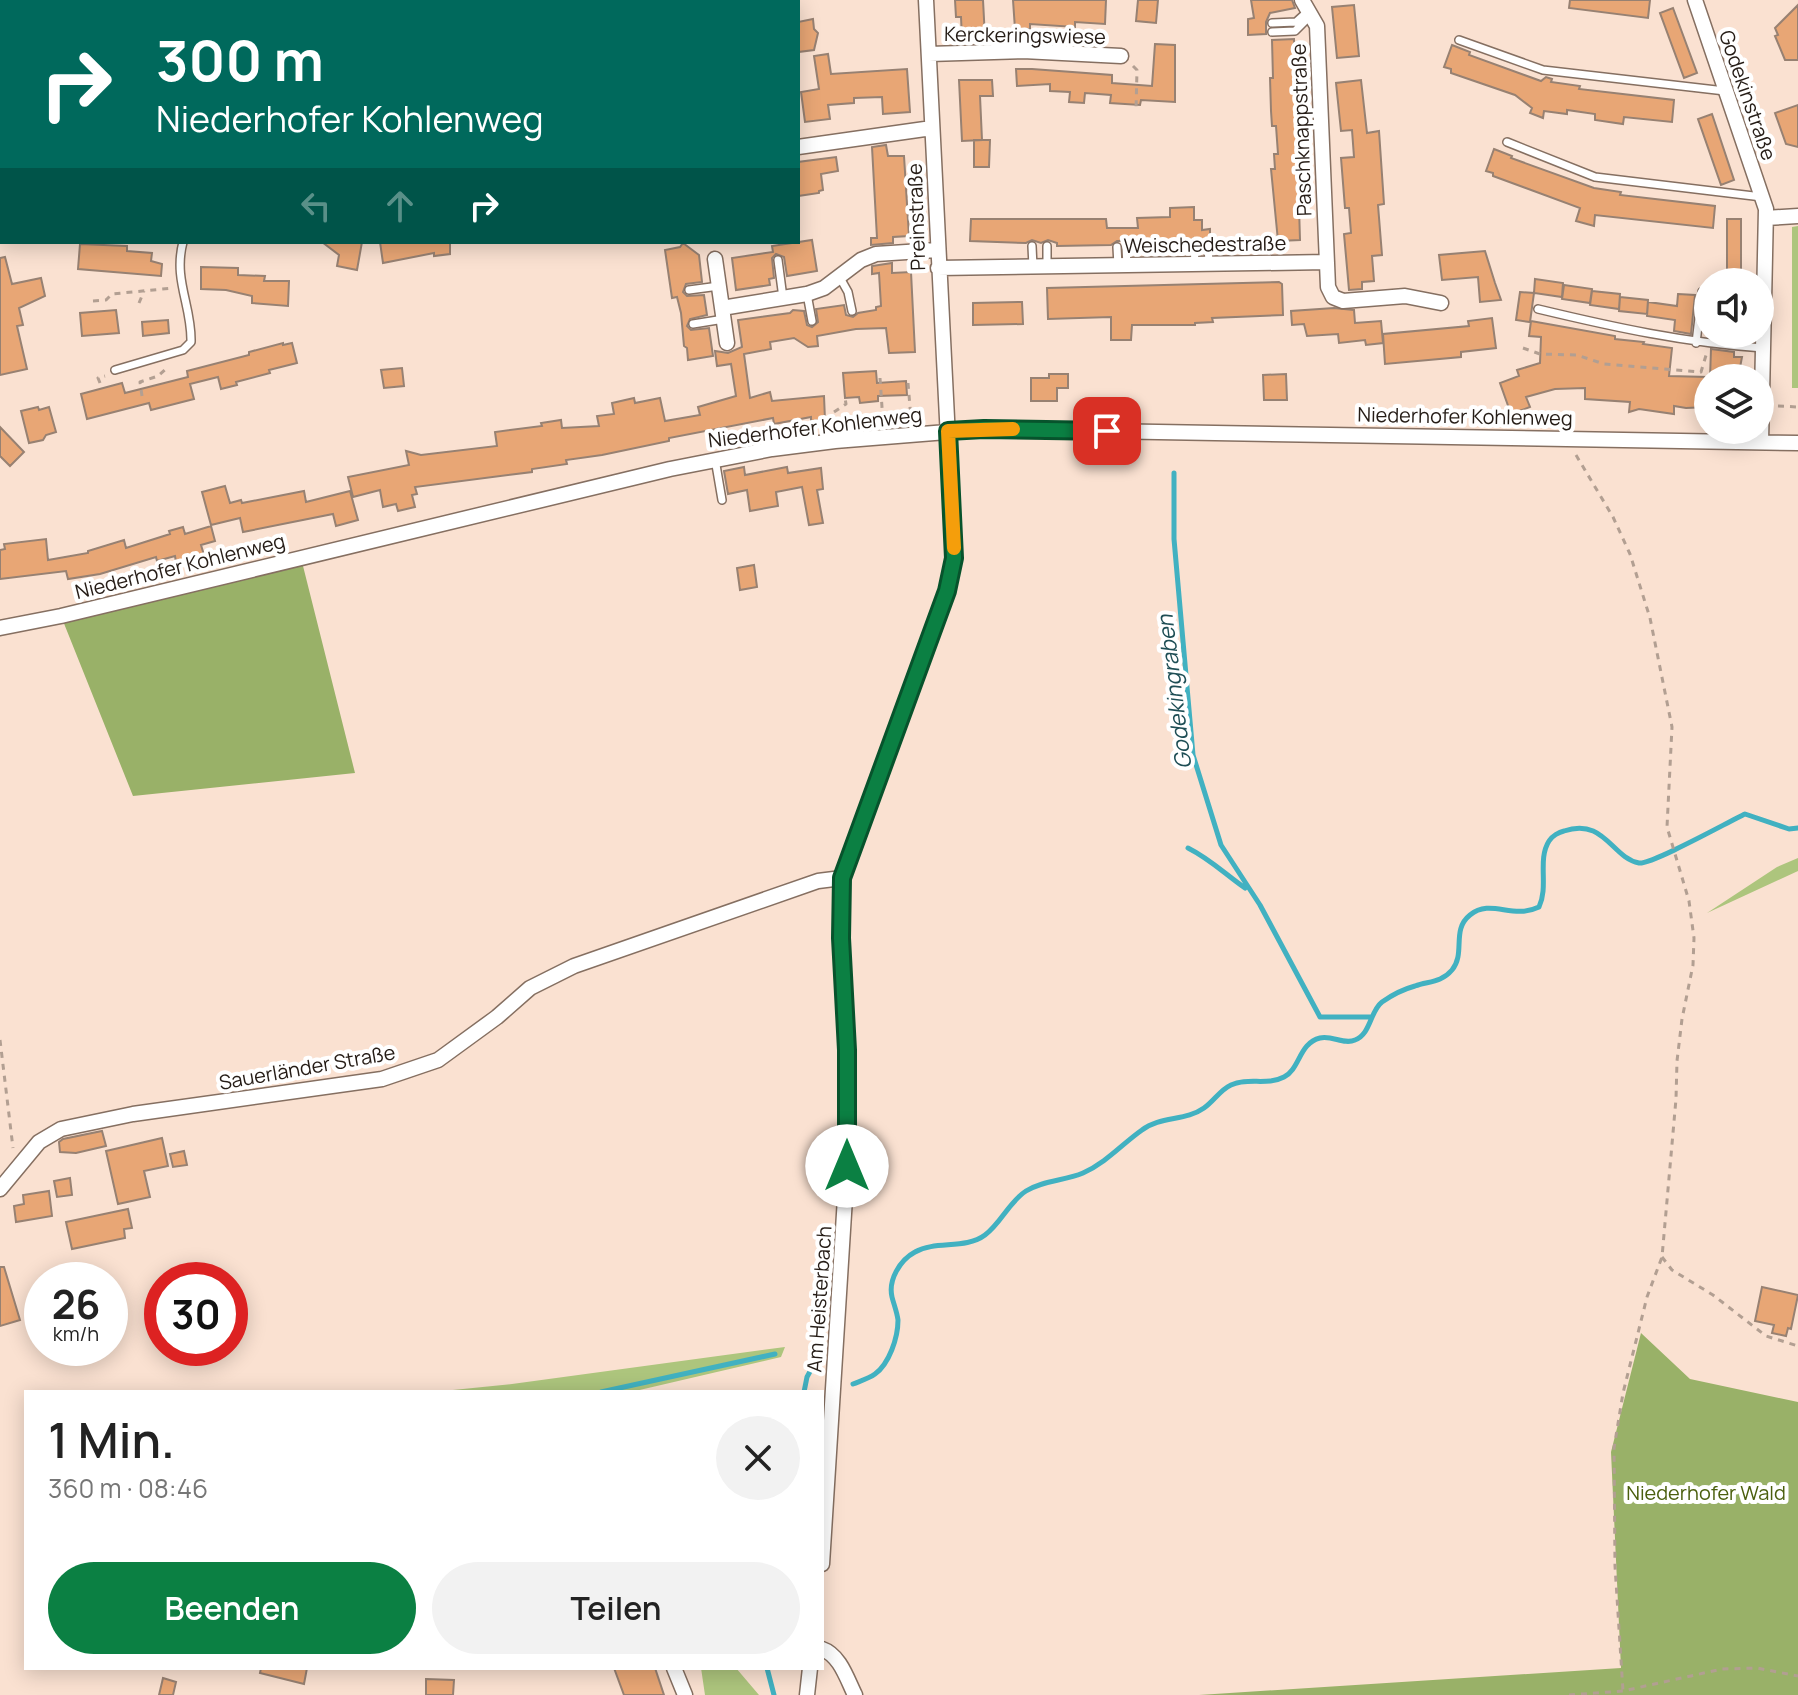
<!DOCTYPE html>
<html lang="de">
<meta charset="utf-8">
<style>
body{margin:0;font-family:Manrope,sans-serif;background:#f2f2f2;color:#222;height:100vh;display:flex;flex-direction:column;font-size:30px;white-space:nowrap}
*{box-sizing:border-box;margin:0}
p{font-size:26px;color:#767676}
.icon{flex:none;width:44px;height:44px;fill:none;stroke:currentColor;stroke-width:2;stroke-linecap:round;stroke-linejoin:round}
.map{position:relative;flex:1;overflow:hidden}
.sheet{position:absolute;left:24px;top:1390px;width:800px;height:280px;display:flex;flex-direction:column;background:#fff;border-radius:0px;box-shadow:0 4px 20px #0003}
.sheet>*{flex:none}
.hud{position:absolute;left:0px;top:0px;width:800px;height:244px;box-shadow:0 4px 20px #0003;background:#00695c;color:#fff;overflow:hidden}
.buttons{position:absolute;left:1694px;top:268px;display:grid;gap:16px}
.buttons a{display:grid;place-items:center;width:80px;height:80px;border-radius:50%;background:#fff;box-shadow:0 4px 20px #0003;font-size:40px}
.speed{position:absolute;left:24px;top:1262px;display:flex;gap:16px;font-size:40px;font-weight:700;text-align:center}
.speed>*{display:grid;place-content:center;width:104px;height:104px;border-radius:50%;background:#fff;box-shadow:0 4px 20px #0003;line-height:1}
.speed small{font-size:20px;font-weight:400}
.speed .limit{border:12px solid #d22;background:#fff;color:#111}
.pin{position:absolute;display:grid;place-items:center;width:68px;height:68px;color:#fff;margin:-34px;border-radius:16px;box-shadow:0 4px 12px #0006}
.me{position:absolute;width:88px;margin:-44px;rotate:0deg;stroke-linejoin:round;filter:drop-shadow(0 0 6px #0008)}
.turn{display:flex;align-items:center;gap:28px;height:168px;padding:0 24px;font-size:36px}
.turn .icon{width:104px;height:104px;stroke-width:2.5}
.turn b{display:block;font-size:56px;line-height:68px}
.lanes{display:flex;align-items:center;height:76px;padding:0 24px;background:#0003;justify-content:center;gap:40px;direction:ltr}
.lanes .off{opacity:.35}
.round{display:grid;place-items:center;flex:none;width:84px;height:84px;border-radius:42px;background:#f2f2f2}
.summary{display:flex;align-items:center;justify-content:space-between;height:136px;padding:0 24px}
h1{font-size:48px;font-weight:600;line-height:60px}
.cta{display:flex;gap:16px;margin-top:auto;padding:16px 24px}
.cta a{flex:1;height:92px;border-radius:48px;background:#0b8043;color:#fff;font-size:32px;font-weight:600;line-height:92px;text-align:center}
.cta a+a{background:#f2f2f2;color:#222}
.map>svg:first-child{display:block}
.green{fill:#adc57d}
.forest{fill:#99b168}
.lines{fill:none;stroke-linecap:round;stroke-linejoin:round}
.stream{stroke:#41b1c1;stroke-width:5}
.building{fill:#e8a675;stroke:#978172;stroke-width:2}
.lane-casing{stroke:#856f61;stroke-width:10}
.street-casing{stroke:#856f61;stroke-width:17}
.path{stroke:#b29f92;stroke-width:3;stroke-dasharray:6 6;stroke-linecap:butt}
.lane{stroke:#fff;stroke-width:7}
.street{stroke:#fff;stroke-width:14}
.route-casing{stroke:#07532c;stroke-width:20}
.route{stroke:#0b8043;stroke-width:14}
.slow{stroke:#f59e0b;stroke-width:14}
.labels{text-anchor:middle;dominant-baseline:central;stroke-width:8;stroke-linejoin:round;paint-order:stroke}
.street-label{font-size:20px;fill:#251c16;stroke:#fff}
.park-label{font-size:20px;fill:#4b5f0e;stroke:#fff}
.water-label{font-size:22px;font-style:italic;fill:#1e4e55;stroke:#fff}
</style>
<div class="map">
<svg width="1798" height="1695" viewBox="0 0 1798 1695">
<rect width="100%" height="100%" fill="#fae1d1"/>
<path class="green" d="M1798,226V388H1792V227Z
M1798,858V871L1707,913L1777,867Z
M785,1347L781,1357L631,1392H433L512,1384Z
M701,1668H736L759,1695H705Z"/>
<path class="forest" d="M301,558L355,773L133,796L61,616Z
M1641,1333L1690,1379L1798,1402V1695H1199L1621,1668L1611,1452Z"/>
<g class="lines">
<path class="stream" d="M1174,473V539L1193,755L1221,845L1260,905L1320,1017H1372
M1188,848C1210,859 1225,874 1245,888
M853,1384C860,1381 868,1379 875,1374C889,1364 898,1338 898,1320C897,1312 894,1305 892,1297C888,1280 900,1260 915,1252C936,1240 965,1250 985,1235C1001,1223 1009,1202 1026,1191C1043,1180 1065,1181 1083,1173C1107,1162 1122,1144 1142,1130C1160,1116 1186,1121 1204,1108C1214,1101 1220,1090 1231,1085C1248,1077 1267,1086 1284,1077C1300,1069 1299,1043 1320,1038C1332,1035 1344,1045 1355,1040C1371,1034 1370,1011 1382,1002C1392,995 1404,989 1415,986C1429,981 1441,983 1452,970C1466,953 1451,930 1470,915C1491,898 1512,920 1539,907C1549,886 1537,860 1549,841C1552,836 1559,832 1564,831C1604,817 1612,858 1639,863C1651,865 1728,822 1745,814L1789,829L1798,828
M601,1392L775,1354
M804,1392L807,1377L813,1366
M767,1668L774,1695"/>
</g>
<path class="building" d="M955,0H983L985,38L962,39L961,17H956Z
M1013,0H1106L1105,24L1075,22V27L1030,24V29H1015Z
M1138,0H1158L1156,23L1136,21Z
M1251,0H1292L1295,8L1270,13L1266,22V34L1248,35V19L1254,18Z
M1570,0H1650L1648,18L1569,8Z
M1354,5L1359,56L1337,58L1332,7Z
M1798,5V60H1785L1775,36L1778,35L1775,28Z
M1673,8L1697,73L1684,78L1660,13Z
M813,19L814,29L818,33L814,50L798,52V22Z
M1294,39L1300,240L1278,241L1271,169H1275L1274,154H1278L1276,126H1272L1271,111L1270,78H1273L1272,40Z
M1155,44L1175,45V102L1141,100L1140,105L1110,103L1111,95L1085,93L1084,103L1069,102L1070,92L1050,91V84L1017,86L1016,69H1032L1112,75V83L1152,86Z
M1452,45L1470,52L1469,55L1541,81L1546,77L1552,79L1551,82L1580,86L1579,89L1674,100L1672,122L1624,117L1623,124L1595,120V114L1567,110V114L1544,111L1543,118L1530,113L1532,108L1515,95L1451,73V69L1444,67Z
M828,54L831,74L907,69L910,112L883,114L882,97L854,98V103L828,105L830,119L805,122L801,92L819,89L814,56Z
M959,80H992L993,96H980L982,140L962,141Z
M1361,80L1367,133L1379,131L1384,204L1378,205L1382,255L1372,256L1374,281L1362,282V289L1349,290L1344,234L1351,233L1349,208H1345L1341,158L1354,157L1352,130L1341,131L1336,83Z
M1798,105V147L1786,144L1775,113Z
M1712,114L1734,180L1721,185L1698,119Z
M974,140H990L989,167H974Z
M886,145L888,156H904L909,236L893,237V243L871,245V238H877L872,147Z
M1494,149L1512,156L1511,158L1594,188L1621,192L1620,195L1715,206L1713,228L1595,215L1594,226L1576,221L1580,208L1493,176V173L1486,171Z
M836,157L838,171L821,174L823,190L819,191V193L798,196V162Z
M1194,207V220H1202V230L1210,229V238H1205L1202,242L1194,238L1188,243L1132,244L1128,241H1117L1111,245L1057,246V243L1048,240L1041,243L1032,240L1026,243L970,241L971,219H1106L1107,228H1138L1137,218L1170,217V208Z
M1727,219H1741V282H1727Z
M812,240L817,271L787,276L784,257L776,254L772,258L774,278L769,279L770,285L736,290L732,258L773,252L772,246Z
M322,242H362L357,270L337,266L339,255Z
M380,242H450V254L434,256V253L383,263Z
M683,243L699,255L702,282L686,284L683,292L687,296L704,295L707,315L690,319L687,326L691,330L709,328L713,356L688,360L687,348L684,346L681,313L677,297L672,298L665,250L680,247Z
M80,244L127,246V251L152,253L151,261L162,264L161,276L78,269Z
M1485,251L1495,283L1501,300L1480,302L1478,277L1442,280L1439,255Z
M5,257L12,284L41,278L45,296L19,308L23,325L17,326L27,369L0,375V258Z
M892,263V273L911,272L915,352L889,353L886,328L856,329L817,336L818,346L808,347L794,338L770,342L771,349L744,354L750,398L770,392L772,401L824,396L825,420L811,421V417L774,424L773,418L669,438V441L602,455L566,460L567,464L532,469V472L415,487L417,494L412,495L415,507L398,511L396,504L383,507L380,490L353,497L348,477L409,465L406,451L421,455L497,446L495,432L542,426L541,423L561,420L562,428L599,426L597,416L614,414L612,403L634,398L635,403L660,398L665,421L700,415L698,407L736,396L731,364L717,366L715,351L728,353L742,347L738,320L790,313L793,310L804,311L807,325L812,327L818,322L816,309L844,305L846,315L853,317L858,313L876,310V307L881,306L879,273L872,274V266Z
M201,267L238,268V275L265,276L264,281H289L288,306L252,303V296L226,290L201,289Z
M1535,279L1563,283L1562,297L1534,293Z
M1279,282L1282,284L1283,315L1212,318L1213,322L1195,323V325H1132L1131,340H1111V317L1048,319L1047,288Z
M1564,285L1592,289L1590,303L1562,299Z
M1592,291L1620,294L1619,309L1590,305Z
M1520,292L1534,293L1530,322L1516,320Z
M1678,294L1695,295L1691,334L1674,331L1675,320L1647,316L1648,302L1677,306Z
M1620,297L1648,300L1647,314L1619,311Z
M1022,302L1023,324L973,325V303Z
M1334,308L1354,310L1355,323L1381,321L1383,343L1366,345L1365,340L1339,343L1338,334L1307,336L1304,324L1292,325L1291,311Z
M116,310L119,333L82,336L80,313Z
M1492,318L1496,348L1461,352V357L1385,364L1383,334L1469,326L1468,321Z
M168,320L169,333L143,336L142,322Z
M1531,321L1615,336V339L1644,342L1643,344L1672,348L1669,376L1708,377V407L1686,408L1674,406V414L1639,409L1629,412L1630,402L1585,399V388L1555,389L1526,397L1530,407L1511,414L1500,383L1519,376L1517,370L1540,363L1541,337L1529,336Z
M283,343V345L292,343L297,363L269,370L270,373L236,382L237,385L221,389L218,377L190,384L194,399L151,410L149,403L87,419L81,394L122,383L125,393L188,377L187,371L249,355V352Z
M1711,349L1734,352V357H1742L1738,378H1710Z
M402,368L404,386L384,388L381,370Z
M876,371L877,383L906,381L907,395L878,396V401L860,403L859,397L845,398L843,373Z
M1049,374H1068V388H1057V401H1031V378H1049Z
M1286,374L1287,400H1264L1263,375Z
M38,407L39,410L49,407L56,432L46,435L43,440L29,443L21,411Z
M0,427L24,452L10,466L0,456Z
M744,467L745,475L787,467L788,473L821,468L823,489L817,490L823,523L809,525L802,487L776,492L778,506L750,511L747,490L728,494L724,471Z
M225,486L230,503L241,500L242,503L304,491L306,502L350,491L358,520L336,526L333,514L243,532L240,518L211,525L202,492Z
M211,526L215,541L201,545L204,555L176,562L175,556L157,561L156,557L100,574L68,579L66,571L0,579V550L5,549L4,544L46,539L48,560L88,553V551L124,540L126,548L170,534L169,531L183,527L185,534Z
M754,565L757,587L740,590L737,568Z
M102,1131L106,1146L76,1153L60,1152L59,1142L63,1139Z
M162,1138L168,1166L144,1171L150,1197L118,1204L106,1151Z
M184,1151L187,1165L173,1167L170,1154Z
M70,1178L72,1195L57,1197L54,1181Z
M49,1191L52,1216L16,1222L14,1206L24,1204L23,1195Z
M128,1209L132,1228L124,1229L125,1238L72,1249L66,1222Z
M0,1267H4L20,1320L0,1326Z
M1762,1287L1798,1295L1791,1329L1788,1328L1786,1336L1772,1333L1774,1325L1755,1321Z
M261,1668H307L304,1684L260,1673Z
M614,1668H655L664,1695H624Z
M163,1678L176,1682L173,1695H159Z
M426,1679L454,1680L453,1695H426Z"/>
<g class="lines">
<defs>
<path id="lane" d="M1272,23L1296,22L1307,12
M1272,32L1295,31L1310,16
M1459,40L1543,70L1725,91
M1507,142L1595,177L1762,197
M1194,244L1195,264
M1208,244L1209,264
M1032,246L1033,267
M1047,246V267
M1117,247L1118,266
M1126,247L1127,266
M778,260L783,298
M839,276L848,292L852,311
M689,290L719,286
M807,294L812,321
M1538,309C1613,327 1686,343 1763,348
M693,324L724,319
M1696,343L1702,292H1708
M115,370L183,350L191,342C192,306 173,280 183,242
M715,459L722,500"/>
<path id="street" d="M117,0L118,2
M1302,0L1317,26L1328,287L1333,297L1343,301L1405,296L1441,303
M1695,0L1766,209L1761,442
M339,2L347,0
M929,54L1023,51L1121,56
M798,147L932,128
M1766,218L1798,216
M715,259L727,343
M938,268L1327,262
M722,308L807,294L824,288L861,260L876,254L937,250
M0,628L61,616L670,469L772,449L835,441L984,429L1798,443
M0,1189L39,1142L61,1129L133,1114L382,1079L438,1060L497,1017L530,988L574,966L818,881L842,878
M822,1564L847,1166V1050L841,938L842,878L947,591L954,558L926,0
M822,1649C840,1655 847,1679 855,1695
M674,1668L685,1695
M807,1695L810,1668"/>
</defs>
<use href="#lane" class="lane-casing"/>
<use href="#street" class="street-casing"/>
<path class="path" d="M1133,66L1137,70L1136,110
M1305,113L1302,128L1305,131
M1306,155V140
M0,193H2
M1299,204H1302V199L1309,192
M1269,232V247
M93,301L106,300L112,294L173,288
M139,303L144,291
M1523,348L1540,354L1577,355L1604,364L1701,372L1707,352
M880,378L883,422
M100,383L98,378L105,376
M908,383L911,419
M142,396L140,382L158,376L169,366
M1778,406L1798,407
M834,412L846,404L845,398
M769,422L771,434
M1576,455L1613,517L1630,554L1650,618L1672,727L1667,827L1689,901L1694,938L1693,965L1682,1019L1677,1061L1676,1099L1662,1257L1647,1297L1623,1393L1614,1448L1615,1566L1623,1691
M0,1040L13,1148
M1662,1257L1672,1270L1713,1295L1766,1336L1798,1346
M1569,1695L1623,1691L1722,1669L1757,1668L1798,1676"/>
<use href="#lane" class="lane"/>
<use href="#street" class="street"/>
</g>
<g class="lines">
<defs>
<path id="route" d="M847,1166V1050L841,938L842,878L947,591L954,558L948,431L984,429L1107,431"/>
</defs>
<use href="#route" class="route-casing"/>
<use href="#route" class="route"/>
<path class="slow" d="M954,548L948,431L1013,429"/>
</g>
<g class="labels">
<g class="street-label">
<text transform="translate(1025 35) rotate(1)">Kerckeringswiese</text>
<text transform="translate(1748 95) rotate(71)">Godekinstraße</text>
<text transform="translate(1301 130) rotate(-92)">Paschknappstraße</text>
<text transform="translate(916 217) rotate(-92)">Preinstraße</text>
<text transform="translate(1205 244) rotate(-1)">Weischedestraße</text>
<text transform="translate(1465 416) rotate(1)">Niederhofer Kohlenweg</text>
<text transform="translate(815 427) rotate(-7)">Niederhofer Kohlenweg</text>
<text transform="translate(180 566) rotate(-14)">Niederhofer Kohlenweg</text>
<text transform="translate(307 1067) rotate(-10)">Sauerländer Straße</text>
<text transform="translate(819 1299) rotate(-86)">Am Heisterbach</text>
</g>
<g class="park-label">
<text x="1706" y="1492">Niederhofer Wald</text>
</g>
<g class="water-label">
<text transform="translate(1174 692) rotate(-97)">Godekingraben</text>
</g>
</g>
</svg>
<div class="buttons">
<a><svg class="icon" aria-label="sound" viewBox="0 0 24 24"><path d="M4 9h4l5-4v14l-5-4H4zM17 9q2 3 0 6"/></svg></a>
<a><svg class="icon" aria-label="layers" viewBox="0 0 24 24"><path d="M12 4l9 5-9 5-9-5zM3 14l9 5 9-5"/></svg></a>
</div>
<div class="speed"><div>26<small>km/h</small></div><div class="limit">30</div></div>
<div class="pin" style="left:1107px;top:431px;background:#d93025"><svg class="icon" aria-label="arrive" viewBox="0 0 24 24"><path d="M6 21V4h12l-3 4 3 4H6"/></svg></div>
<svg class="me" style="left:847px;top:1166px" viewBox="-20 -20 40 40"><circle r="19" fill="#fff"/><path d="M0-13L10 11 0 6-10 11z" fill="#0b8043"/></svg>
<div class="hud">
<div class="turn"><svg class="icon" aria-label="right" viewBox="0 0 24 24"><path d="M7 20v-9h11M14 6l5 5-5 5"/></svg><div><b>300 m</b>Niederhofer Kohlenweg</div></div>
<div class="lanes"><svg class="icon off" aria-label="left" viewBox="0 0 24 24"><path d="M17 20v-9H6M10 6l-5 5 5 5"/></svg><svg class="icon off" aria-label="ahead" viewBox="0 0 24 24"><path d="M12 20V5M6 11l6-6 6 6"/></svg><svg class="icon" aria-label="right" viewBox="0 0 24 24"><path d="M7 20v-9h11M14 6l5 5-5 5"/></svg></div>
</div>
<section class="sheet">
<div class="summary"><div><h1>1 Min.</h1><p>360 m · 08:46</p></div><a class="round"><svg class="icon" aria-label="close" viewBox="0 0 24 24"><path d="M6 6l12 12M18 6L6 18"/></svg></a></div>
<div class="cta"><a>Beenden</a><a>Teilen</a></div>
</section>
</div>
